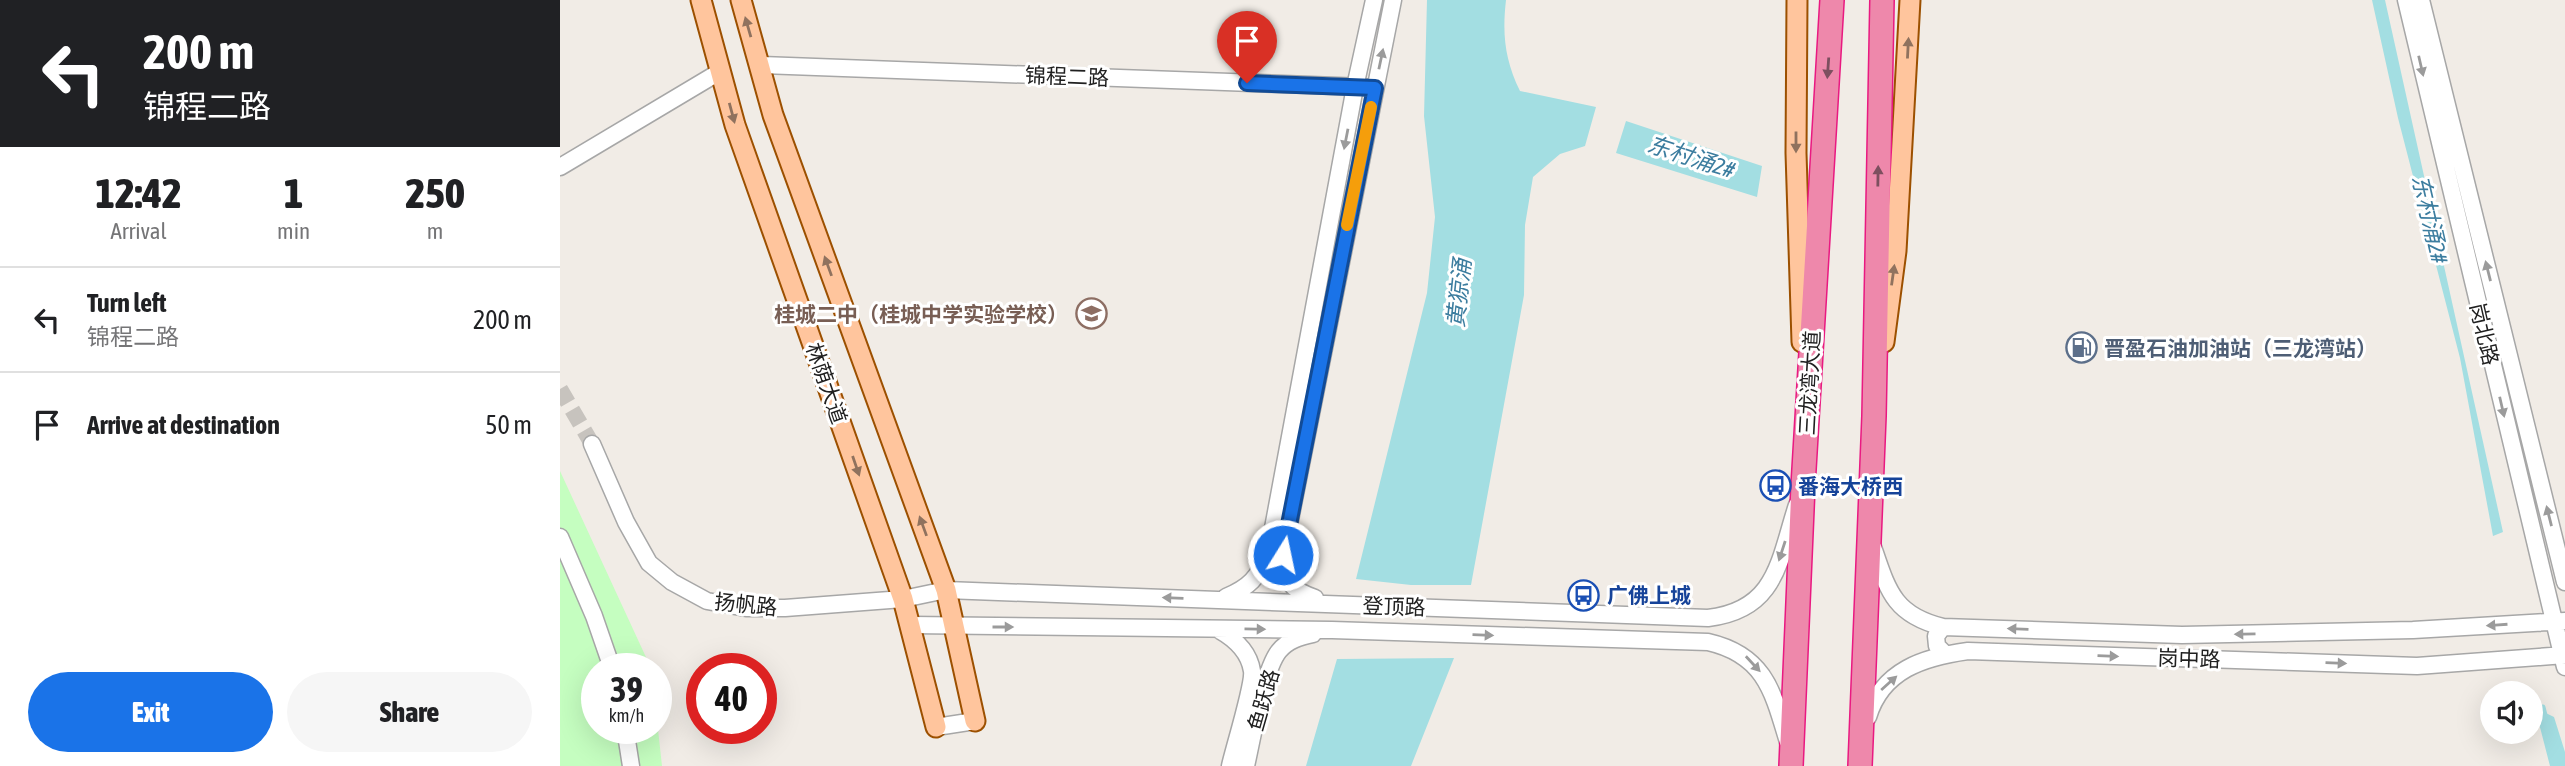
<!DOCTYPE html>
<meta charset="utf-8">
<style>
body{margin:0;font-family:"Asap Condensed","Noto Sans SC",sans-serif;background:#f6f6f6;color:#202124;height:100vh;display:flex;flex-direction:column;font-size:26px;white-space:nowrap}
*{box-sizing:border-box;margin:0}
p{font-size:23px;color:#757577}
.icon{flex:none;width:38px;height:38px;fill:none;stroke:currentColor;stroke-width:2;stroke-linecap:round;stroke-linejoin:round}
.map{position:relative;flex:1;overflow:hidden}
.side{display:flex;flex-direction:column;background:#fff;width:560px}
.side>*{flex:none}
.top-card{background:#202124;color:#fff;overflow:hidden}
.buttons{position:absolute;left:1920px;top:681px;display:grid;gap:14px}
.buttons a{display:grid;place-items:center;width:63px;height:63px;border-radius:50%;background:#fff;box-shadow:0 7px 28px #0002;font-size:35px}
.speed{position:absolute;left:21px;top:653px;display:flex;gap:14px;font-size:35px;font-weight:700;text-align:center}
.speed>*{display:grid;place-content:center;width:91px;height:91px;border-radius:50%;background:#fff;box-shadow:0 7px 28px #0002;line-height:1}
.speed small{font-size:18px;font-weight:400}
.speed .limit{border:10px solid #d22;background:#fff;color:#111}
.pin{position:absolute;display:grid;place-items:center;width:60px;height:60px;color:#fff;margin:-72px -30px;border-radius:50% 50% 50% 0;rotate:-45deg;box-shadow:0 0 7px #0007}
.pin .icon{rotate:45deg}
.me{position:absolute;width:77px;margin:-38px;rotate:10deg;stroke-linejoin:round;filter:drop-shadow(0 0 5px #0008)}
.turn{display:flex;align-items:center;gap:24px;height:147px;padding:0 28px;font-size:32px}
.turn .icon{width:91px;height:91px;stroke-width:2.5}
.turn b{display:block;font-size:49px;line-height:60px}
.eta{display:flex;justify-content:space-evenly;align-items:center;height:119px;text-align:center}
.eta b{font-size:42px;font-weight:800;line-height:49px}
.primary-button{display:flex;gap:14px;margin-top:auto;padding:14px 28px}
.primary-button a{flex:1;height:80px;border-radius:42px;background:#1a73e8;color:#fff;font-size:28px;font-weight:800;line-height:80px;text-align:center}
.primary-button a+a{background:#f6f6f6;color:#202124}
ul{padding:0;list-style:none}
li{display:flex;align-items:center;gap:21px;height:105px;padding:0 28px;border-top:2px solid #e0e0e0}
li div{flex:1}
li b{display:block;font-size:26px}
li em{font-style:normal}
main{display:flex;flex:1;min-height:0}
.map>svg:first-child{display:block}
.park{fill:#c5fec0}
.water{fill:#a3dee2}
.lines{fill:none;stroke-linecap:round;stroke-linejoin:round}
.stream{stroke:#a3dee2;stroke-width:5}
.minor-tunnel{stroke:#c7c3be;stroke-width:16;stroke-dasharray:16 8;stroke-linecap:butt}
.minor-casing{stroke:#a7a7a7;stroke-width:19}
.major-casing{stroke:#9c5000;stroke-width:23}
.highway-casing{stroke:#e91981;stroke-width:26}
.minor{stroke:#fff;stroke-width:16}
.major{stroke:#ffc59d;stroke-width:19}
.highway{stroke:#ee88ab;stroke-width:23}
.oneway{fill:#90725e}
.oneway2{fill:#9b9b9b}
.oneway3{fill:#7d4f5f}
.route-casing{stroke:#114b97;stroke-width:18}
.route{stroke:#1a73e8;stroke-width:12}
.slow{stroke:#f59e0b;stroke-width:12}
.labels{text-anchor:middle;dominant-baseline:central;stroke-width:6;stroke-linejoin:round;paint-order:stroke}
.street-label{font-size:21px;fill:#202020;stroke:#fff}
.education-label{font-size:21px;font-weight:bold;fill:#785e54;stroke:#fff;text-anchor:end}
.service-label{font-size:21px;font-weight:bold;fill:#4e5e75;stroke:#fff;text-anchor:start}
.transit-label{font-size:21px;font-weight:bold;fill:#164399;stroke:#fff;text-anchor:start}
.water-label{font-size:23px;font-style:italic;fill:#3c7d9f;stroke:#fff}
</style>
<main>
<section class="side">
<div class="top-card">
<div class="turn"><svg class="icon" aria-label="left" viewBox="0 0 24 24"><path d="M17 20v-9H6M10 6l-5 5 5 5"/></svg><div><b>200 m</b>锦程二路</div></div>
</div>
<div class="eta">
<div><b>12:42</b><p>Arrival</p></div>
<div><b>1</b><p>min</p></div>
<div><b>250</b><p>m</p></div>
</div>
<ul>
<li><svg class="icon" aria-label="left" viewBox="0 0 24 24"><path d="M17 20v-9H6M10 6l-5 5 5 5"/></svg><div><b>Turn left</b><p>锦程二路</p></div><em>200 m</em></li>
<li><svg class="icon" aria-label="arrive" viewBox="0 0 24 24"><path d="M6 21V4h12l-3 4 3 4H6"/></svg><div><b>Arrive at destination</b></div><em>50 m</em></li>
</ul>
<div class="primary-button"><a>Exit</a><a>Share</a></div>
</section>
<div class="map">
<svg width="2005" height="766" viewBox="0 0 2005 766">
<rect width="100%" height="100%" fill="#f1ece6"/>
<path class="park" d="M0,471L91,668H37V728H96V711L102,766H0Z"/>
<path class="water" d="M867,0H946C942,35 945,60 960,91L1036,107L1025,146L1000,154L973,177L965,225L964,295L911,585H851L796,579L867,293L875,217L864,116Z
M1812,0H1825L1943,532L1933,536L1900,358L1838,118Z
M1066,121L1202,166L1197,197L1056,153Z
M894,658L851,766H746L777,659Z
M1975,708L1994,717L2005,752V766H1990Z"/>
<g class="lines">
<path class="stream" d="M1983,707L1986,719"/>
<path class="minor-tunnel" d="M0,389L32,444"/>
<defs>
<path id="minor" d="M1846,0L2005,667
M1861,0L2005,582
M199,65L805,87
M0,167L161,71
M32,444L66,522L89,563L112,582L147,601L186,608H225L343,599L386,590L1148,618C1217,610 1219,560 1237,505
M0,537L34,616L52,668
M1313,547C1328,591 1334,615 1383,627L1622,635L1853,630L2005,621
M666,597C690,587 697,578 708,555L795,87L814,0
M755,598C730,589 724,582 723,555L833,0
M351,625L772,630L1148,642C1205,655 1213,692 1228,742
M1383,627L1376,636L1377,646L1385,654
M659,630C675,639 689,651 692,671C694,684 674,748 670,766
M1308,717C1322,670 1364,657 1408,651L1857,666L2005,655
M376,727L415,721
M65,728L71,766
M686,766C692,740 704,669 719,651C728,640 740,637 753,634"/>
<path id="major" d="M141,0L175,125L343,599L376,727
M181,0L213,115L386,590L415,721
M1237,0L1236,153L1242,342
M1324,342L1336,251L1350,0"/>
<path id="highway" d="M1231,766L1243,486L1272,0
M1300,766L1314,416L1322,0"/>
</defs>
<use href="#minor" class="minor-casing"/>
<use href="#major" class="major-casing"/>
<use href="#highway" class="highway-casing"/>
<use href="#minor" class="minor"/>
<use href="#major" class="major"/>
<use href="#highway" class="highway"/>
</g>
<defs><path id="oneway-solid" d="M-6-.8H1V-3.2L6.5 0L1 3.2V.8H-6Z" transform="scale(1.75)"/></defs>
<g class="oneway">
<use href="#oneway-solid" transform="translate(188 27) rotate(-106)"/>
<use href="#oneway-solid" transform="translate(1348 48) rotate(-87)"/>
<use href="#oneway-solid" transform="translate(172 113) rotate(75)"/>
<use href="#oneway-solid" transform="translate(1236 142) rotate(90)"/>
<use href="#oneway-solid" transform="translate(268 266) rotate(-110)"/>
<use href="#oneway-solid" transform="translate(1333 275) rotate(-82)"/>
<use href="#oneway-solid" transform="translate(296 466) rotate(71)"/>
<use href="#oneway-solid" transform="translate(363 526) rotate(-110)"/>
</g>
<g class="oneway2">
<use href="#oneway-solid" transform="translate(821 59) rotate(-78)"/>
<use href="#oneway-solid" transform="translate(1861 66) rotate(77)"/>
<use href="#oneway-solid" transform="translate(786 139) rotate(101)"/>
<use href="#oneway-solid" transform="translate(1928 271) rotate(-104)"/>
<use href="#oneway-solid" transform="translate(1942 407) rotate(77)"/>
<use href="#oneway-solid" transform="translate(1989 516) rotate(-104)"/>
<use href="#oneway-solid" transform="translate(1222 551) rotate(108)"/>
<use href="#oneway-solid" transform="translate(613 598) rotate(-178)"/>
<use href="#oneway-solid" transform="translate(1937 625) rotate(176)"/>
<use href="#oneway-solid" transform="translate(443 627)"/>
<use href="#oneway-solid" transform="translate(695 629) rotate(1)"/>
<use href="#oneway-solid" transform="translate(1458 629) rotate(-178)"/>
<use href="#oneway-solid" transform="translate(1685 634) rotate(179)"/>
<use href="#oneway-solid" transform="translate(923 635) rotate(2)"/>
<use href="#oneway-solid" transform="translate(1548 656) rotate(2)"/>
<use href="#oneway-solid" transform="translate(1776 663) rotate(2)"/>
<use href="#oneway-solid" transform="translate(1193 664) rotate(47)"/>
<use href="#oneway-solid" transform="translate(1329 683) rotate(-42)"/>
</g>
<g class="oneway3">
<use href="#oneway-solid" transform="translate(1268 68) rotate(94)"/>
<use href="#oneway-solid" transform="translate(1318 176) rotate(-89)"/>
</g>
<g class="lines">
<defs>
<path id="route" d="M687,83L815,88L723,555"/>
</defs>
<use href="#route" class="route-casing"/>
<use href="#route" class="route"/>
<path class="slow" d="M787,225L811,107"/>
</g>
<defs>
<symbol id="school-ring" viewBox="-11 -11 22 22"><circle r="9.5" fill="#fff" stroke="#8d6e63" stroke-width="1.5"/><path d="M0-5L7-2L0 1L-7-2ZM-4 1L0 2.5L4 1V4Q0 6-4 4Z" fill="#8d6e63"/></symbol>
<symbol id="fuel-ring" viewBox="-11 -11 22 22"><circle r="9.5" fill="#fff" stroke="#5c6f8a" stroke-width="1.5"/><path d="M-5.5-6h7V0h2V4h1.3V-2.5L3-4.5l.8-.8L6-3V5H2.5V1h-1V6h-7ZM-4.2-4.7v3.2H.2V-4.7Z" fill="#5c6f8a"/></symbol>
<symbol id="bus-ring" viewBox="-11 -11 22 22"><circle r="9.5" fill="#fff" stroke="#1a4fb4" stroke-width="1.5"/><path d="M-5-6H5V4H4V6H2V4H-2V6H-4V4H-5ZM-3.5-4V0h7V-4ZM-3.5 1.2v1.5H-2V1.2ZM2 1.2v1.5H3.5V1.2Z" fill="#1a4fb4"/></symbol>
</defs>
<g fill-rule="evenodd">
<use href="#school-ring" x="514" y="296" width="35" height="35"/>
<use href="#fuel-ring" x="1504" y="330" width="35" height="35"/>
<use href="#bus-ring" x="1198" y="468" width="35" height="35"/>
<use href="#bus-ring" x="1006" y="578" width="35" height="35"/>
</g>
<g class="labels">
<g class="street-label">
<text transform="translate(507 76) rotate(2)">锦程二路</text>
<text transform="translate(1925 334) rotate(77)">岗北路</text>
<text transform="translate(267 383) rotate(71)">林荫大道</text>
<text transform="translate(1249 383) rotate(-87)">三龙湾大道</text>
<text transform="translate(186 604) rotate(6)">扬帆路</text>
<text transform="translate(834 606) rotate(2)">登顶路</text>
<text transform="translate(1629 658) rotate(2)">岗中路</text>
<text transform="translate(703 700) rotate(-74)">鱼跃路</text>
</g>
<g class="education-label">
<text x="508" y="314">桂城二中（桂城中学实验学校）</text>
</g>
<g class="service-label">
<text x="1544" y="348">晋盈石油加油站（三龙湾站）</text>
</g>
<g class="transit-label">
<text x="1238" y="486">番海大桥西</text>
<text x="1047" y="595">广佛上城</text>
</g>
<g class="water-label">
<text transform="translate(1131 157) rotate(18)">东村涌2#</text>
<text transform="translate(1870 219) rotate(77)">东村涌2#</text>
<text transform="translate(899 293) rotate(-84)">黄猄涌</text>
</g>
</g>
</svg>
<div class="buttons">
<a><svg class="icon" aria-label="sound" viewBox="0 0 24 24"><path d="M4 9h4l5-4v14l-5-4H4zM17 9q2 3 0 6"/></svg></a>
</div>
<div class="speed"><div>39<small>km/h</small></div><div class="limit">40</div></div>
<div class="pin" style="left:687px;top:83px;background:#d93025"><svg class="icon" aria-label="arrive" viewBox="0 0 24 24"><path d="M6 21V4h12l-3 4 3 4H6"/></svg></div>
<svg class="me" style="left:723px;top:555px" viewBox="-20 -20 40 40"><circle r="17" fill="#1a73e8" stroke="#fff" stroke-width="3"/><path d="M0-11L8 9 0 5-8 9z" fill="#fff"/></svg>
</div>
</main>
